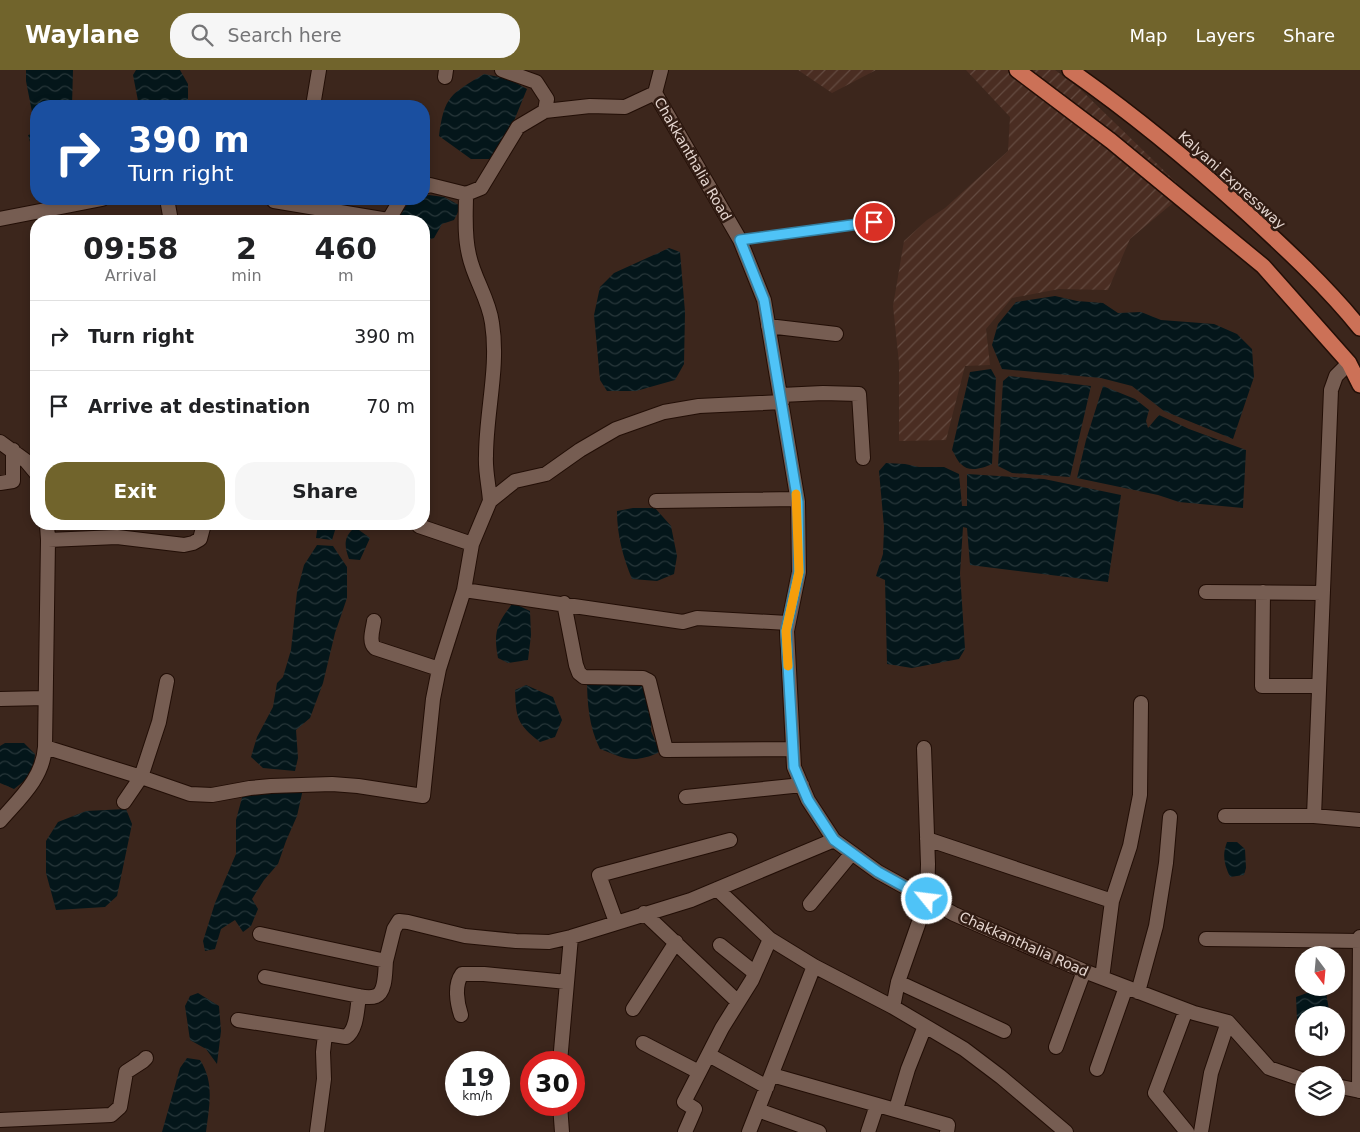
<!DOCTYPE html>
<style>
body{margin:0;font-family:"DejaVu Sans",sans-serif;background:#f6f6f6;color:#202124;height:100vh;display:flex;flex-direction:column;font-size:19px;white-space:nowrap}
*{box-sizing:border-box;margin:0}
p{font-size:16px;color:#757577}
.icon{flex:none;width:28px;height:28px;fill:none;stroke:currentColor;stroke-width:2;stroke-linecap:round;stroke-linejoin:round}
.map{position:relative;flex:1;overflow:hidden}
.side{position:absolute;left:30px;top:145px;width:400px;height:315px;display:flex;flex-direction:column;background:#fff;border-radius:20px;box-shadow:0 2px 8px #0003}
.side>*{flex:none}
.hud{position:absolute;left:30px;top:30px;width:400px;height:105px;border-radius:20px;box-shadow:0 2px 8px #0003;background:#1a4fa0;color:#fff;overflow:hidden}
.needle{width:32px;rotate:164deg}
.controls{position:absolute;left:1295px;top:876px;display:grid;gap:10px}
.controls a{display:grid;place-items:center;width:50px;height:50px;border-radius:50%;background:#fff;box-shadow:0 2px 8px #0003;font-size:25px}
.speed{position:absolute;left:445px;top:981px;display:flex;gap:10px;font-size:25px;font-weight:700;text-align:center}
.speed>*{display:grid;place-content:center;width:65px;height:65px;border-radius:50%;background:#fff;box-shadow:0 2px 8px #0003;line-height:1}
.speed small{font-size:12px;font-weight:400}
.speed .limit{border:8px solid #d22;background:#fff;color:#111}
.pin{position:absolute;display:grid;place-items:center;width:42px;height:42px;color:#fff;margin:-21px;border:2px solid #fff;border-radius:50%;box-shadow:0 1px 5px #0007}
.me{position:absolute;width:55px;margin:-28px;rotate:299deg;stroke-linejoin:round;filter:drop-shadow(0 0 4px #0008)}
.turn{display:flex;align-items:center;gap:18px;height:105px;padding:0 15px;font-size:22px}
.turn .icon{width:65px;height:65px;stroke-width:2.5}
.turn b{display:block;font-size:35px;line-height:42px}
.eta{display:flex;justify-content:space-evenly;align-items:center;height:85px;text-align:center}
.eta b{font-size:30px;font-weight:600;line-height:35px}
.button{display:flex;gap:10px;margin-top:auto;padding:10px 15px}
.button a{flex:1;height:58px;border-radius:20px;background:#71642c;color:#fff;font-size:20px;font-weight:600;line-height:58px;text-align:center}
.button a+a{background:#f6f6f6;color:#202124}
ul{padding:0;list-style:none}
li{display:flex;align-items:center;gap:15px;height:70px;padding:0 15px;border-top:1px solid #e0e0e0}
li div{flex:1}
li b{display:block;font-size:19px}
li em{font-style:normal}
header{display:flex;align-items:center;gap:30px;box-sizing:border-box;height:70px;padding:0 25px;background:#71642c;color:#fff}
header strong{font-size:24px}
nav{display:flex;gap:28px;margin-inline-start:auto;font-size:18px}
.search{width:350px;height:45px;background:#f6f6f6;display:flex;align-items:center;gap:12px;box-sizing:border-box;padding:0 18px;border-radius:20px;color:#757577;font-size:19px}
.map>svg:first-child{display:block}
.industrial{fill:url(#industrial-furrows)}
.water{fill:url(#water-waves)}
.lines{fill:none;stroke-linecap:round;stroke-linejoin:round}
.lane-casing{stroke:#220e06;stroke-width:9}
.street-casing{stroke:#220e06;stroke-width:16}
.highway-casing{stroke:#220e06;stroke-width:18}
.lane{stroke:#765d52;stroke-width:7}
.street{stroke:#765d52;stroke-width:14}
.highway{stroke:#cc7157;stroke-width:15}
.route-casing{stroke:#337fa1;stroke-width:12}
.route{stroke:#4fc3f7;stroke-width:9}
.slow{stroke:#f59e0b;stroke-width:9}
.labels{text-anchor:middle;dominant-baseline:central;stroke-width:5;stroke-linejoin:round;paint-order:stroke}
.street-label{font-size:14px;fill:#e5d6d0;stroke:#311c13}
</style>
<header>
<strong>Waylane</strong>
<div class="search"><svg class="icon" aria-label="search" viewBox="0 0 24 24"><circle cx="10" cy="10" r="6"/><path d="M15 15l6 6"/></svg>Search here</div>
<nav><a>Map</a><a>Layers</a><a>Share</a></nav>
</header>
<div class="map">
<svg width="1360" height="1062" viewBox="0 0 1360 1062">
<defs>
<pattern id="industrial-furrows" width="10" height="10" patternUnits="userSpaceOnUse" patternTransform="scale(1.25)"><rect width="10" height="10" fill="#4a2d22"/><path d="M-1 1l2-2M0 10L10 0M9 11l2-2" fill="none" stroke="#644b41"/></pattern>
<pattern id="water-waves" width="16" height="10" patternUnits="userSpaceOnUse" patternTransform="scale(1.25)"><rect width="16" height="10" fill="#04161a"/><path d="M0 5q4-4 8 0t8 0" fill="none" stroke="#28373a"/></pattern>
</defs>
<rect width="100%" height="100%" fill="#3c261c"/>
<path class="industrial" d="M798,0H876L832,23Z
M966,0H1055L1079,18L1186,122L1130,169L1108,220L1059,219L1012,228L986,259L990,295L965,296L946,370L899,371V293L893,236L904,171L927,150L945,138L1008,81L1010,47Z"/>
<path class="water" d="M26,0H73L72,36H36V41L32,42L26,11Z
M136,0H180L188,14V36H139L133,5Z
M484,4L509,9L527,19L511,58L490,89H471L439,66C444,26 451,24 484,4Z
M36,63V83L33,82L28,65Z
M429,125L444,127L461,136L454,150L442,154L434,168L424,171V151H400L398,147L411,129H424V126Z
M669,178L680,182L685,242L684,294L675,310L636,321H607L600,310L594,245L600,217L614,203Z
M1055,226L1077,231L1103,233L1118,243L1141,242L1161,250L1214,254L1237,264L1252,279L1254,307L1233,369L1164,341L1132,316L1101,308L1002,299L992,275L998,254L1016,232Z
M991,299L996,308L992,394C983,398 969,403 961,394C957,391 955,384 952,380L970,302Z
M1009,306L1091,316L1070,407L1012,403L998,396L1003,311Z
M1103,316L1135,329L1149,340L1146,351L1148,358L1159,345L1189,359L1246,380L1243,438L1179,432L1158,425L1077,408L1086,370Z
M886,393L905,394L919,397H944L959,404L962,436H967V404L1044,409L1121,425L1108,512L970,495L967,458L963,457L960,503L965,579L959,589L912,598L887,594L885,510L876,506L883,484L884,457L879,401Z
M633,438H655L671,456L677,486L674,504L657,511L632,509C623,487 617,465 617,441Z
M318,454H337L332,470L316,468Z
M352,460H359L370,468L360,490L349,489C345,478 343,469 352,460Z
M317,475L333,476L347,497V528L335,563L323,613L310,648L296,660L298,688L295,701L263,698L251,687L257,667L273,637L277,613L283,607L291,580L297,522L304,495Z
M513,533L530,541L531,565L528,590L508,593L498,588C493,562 497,553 513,533Z
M587,608L637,610L647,618L652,640L651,661L660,682C633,694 626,689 600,679C589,657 587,633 587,608Z
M526,615L553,627L562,650L555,667L540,672C517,654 516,648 515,620Z
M5,673H24L35,684L33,704L14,719L0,713V676Z
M303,719L297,746L286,771L278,794L264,810L252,829L258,839L251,856L243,862L235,850L221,859L215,879L205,881L203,871L215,833L236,784V750L243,724Z
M126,739L132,754L117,826L105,837L56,840L46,803V771L58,752L86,741Z
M1227,772H1237L1245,779L1246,798L1244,805L1230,807C1224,794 1222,785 1227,772Z
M198,923L219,936L221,961L217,994L206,979L190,970L185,936L190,926Z
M1307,923H1326L1330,945H1304V957L1297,950L1296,927Z
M187,988L200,990C215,1013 209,1036 206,1062H162L180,998Z"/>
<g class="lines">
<defs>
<path id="lane" d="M740,170L892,149"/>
<path id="street" d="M502,0L536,12L547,29L545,41
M445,7L446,0
M655,23L740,170L764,230L798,432L799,502L787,561L794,697L808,730L834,770L878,802L954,844L1084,901L1194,943L1228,952L1269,998L1304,1010
M313,36L319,0
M424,117L430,115L466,124L481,118L518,57L545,41L590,36L625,37L655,23L661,0
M466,124C466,144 464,165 469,185C474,209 489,229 492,253C499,297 486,342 486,386C485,400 489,416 490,431
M167,129L171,151
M274,131L388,150
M0,149L102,129
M388,151L401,129
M768,256L836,264
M781,325L823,323L859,324L863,388
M0,372L26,391L36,403
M0,413L13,411V380
M656,431L797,429
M47,454L48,470
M419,456L472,474
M464,520L683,552L697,548L788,553
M1206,522L1323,523
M1263,522L1262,616H1319
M564,533L576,595L579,603L584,607L643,608L649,611L666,680L793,679
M374,551C373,559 368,572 375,578L439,599
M0,629L45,628
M45,677L141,707L190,724L212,725L250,718L271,716L332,714L358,716L423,726L433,629L439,599L464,520L472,474L490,431L515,411L546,404L580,380L616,359L664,342L699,336L782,332
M686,727L802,715
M124,732L141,707L159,652L167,611
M1225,746H1314L1360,750
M1314,746L1331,320L1336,306L1349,293
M0,751C20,728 43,708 45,677L48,470L117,467L184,475L193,473L200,469L204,454
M927,769L1112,831
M717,819L770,869L814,896L893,937L964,979L1001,1007L1066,1062
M810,834L852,783
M644,843L738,932
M616,852L599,805L730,770
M260,864L386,891L394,859L399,851L408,852L465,866L516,871L549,872L571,867L691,830L834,770
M1206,869L1360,871
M720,875L755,903
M265,907L359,926C364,927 371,928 376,926C386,922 385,901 386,891
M1102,908L1112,831L1130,776L1140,725L1141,633
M898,912L1004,961
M1138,922L1156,856L1166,793L1170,747
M893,937L898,912L927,829L928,794L924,678
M633,939L676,872
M1186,940L1155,1023L1187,1062
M461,945C457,933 454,915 462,904H484L567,912
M238,950L346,967C357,960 357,939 359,926
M643,973L699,1002
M1056,977L1084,901
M709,985L767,1017
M560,992L571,867
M1097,999L1126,917
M772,1005L948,1055L947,1062
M1336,1016L1360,1021
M1359,1021L1360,867
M560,1035L562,1062
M896,1039L908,999L925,956
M758,1040L819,1062
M0,1050L111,1045L120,1037L126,1002L143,991L146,988
M317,1062L324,1009L323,982L325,965
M685,1062L695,1039L684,1032L722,958L752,910L770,869
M749,1062L814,896
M868,1062L877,1035
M1201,1062L1211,1003L1228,952"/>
<path id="highway" d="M1017,0L1111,71L1263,196L1349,293L1360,315
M1070,0C1133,44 1191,92 1248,144C1287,180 1327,217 1360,258"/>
</defs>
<use href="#lane" class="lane-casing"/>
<use href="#street" class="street-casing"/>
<use href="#highway" class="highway-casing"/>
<use href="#lane" class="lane"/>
<use href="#street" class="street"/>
<use href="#highway" class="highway"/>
</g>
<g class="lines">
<defs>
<path id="route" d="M874,152L740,170L764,230L798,432L799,502L786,561L794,697L808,730L834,770L878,802L927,829"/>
</defs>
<use href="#route" class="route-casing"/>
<use href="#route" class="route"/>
<path class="slow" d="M788,596L786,561L799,502L796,424"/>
</g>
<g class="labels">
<g class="street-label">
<text transform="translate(693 89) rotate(60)">Chakkanthalia Road</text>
<text transform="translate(1232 110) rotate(42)">Kalyani Expressway</text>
<text transform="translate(1024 874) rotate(24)">Chakkanthalia Road</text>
</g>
</g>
</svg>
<div class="controls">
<a><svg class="needle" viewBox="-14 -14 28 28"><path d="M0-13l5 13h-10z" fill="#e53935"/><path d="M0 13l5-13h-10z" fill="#757577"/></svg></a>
<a><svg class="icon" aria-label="sound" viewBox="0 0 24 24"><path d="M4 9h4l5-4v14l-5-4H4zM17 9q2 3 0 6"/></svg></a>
<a><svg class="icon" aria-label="layers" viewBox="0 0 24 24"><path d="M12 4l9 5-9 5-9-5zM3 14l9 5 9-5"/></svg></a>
</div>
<div class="speed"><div>19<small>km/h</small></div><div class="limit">30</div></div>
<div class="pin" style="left:874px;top:152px;background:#d93025"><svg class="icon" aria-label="arrive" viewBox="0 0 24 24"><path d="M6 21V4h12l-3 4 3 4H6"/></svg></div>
<svg class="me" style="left:927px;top:829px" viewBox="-20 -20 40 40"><circle r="17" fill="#4fc3f7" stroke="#fff" stroke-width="3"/><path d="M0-11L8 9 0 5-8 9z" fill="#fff"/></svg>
<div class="hud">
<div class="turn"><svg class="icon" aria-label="right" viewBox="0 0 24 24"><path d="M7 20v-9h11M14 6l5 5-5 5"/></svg><div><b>390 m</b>Turn right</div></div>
</div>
<section class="side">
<div class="eta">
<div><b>09:58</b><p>Arrival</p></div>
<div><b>2</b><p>min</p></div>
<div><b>460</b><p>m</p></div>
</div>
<ul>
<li><svg class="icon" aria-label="right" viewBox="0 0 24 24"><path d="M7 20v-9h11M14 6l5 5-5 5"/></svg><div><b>Turn right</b></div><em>390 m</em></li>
<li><svg class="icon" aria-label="arrive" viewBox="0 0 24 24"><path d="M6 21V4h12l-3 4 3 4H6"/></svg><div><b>Arrive at destination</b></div><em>70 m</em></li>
</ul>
<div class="button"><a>Exit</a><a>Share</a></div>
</section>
</div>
